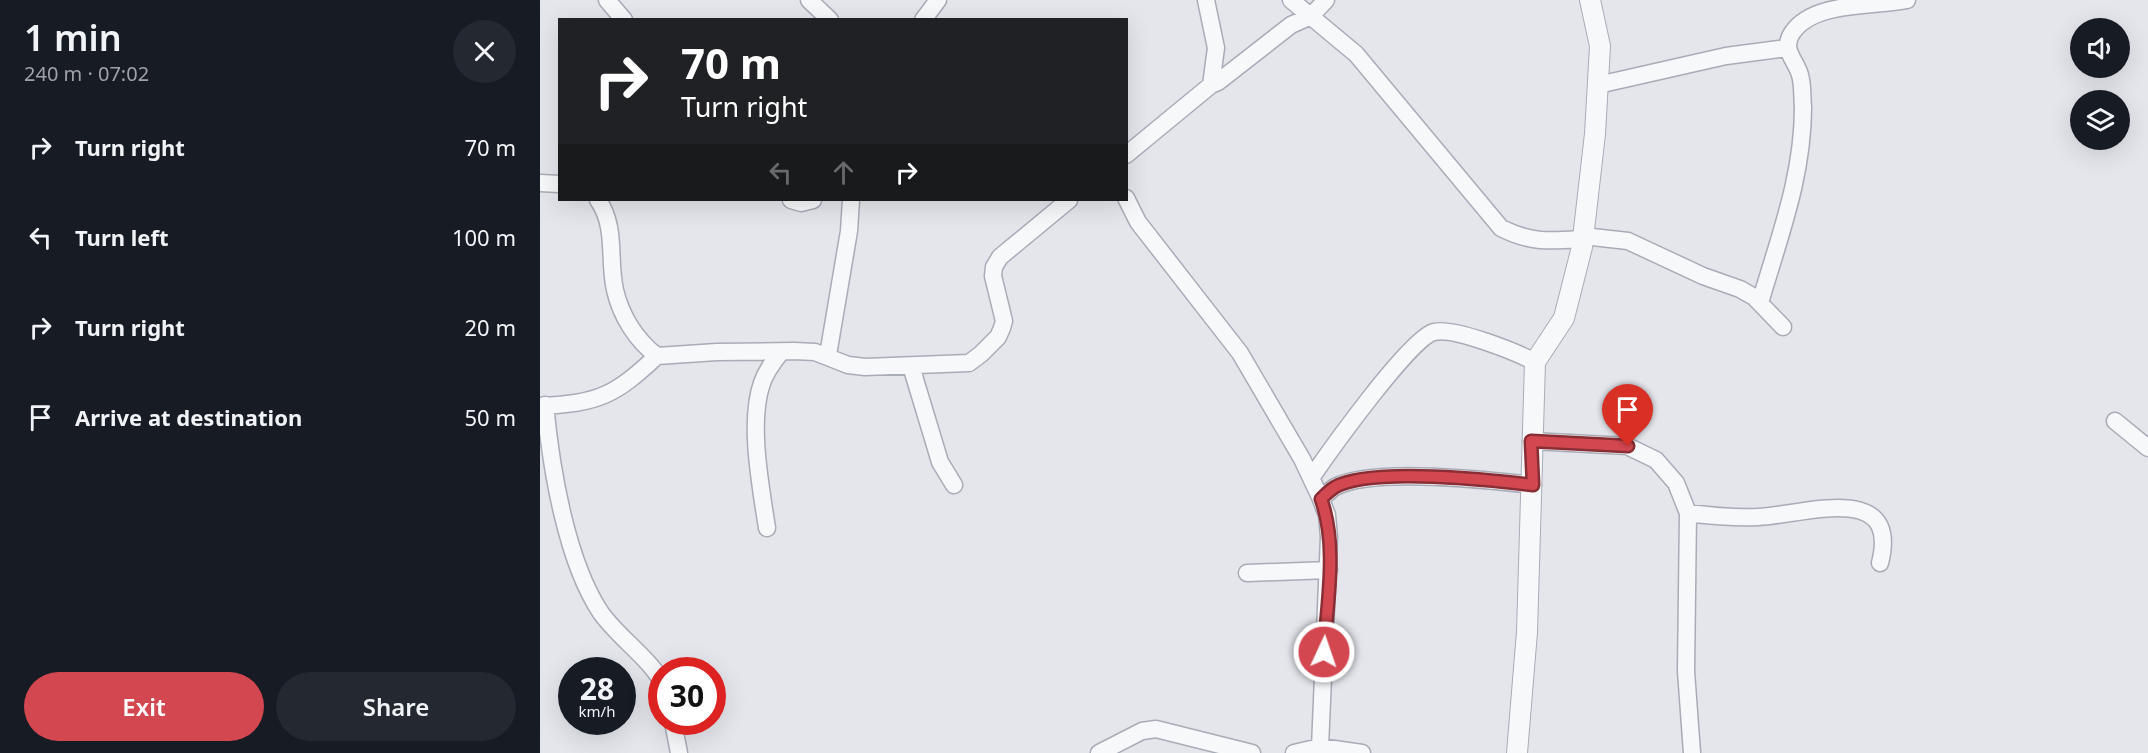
<!DOCTYPE html>
<meta charset="utf-8">
<style>
body{margin:0;font-family:"Noto Sans",sans-serif;background:#242831;color:#f1f3f6;height:100vh;display:flex;flex-direction:column;font-size:22px;white-space:nowrap}
*{box-sizing:border-box;margin:0}
p{font-size:20px;color:#9ea1a6}
.icon{flex:none;width:33px;height:33px;fill:none;stroke:currentColor;stroke-width:2;stroke-linecap:round;stroke-linejoin:round}
.map{position:relative;flex:1;overflow:hidden}
.details{display:flex;flex-direction:column;background:#171b24;width:540px}
.details>*{flex:none}
.hud{position:absolute;left:18px;top:18px;width:570px;height:183px;border-radius:0px;box-shadow:0 6px 24px #0002;background:#202124;color:#fff;overflow:hidden}
.tools{position:absolute;left:1530px;top:18px;display:grid;gap:12px}
.tools a{display:grid;place-items:center;width:60px;height:60px;border-radius:50%;background:#171b24;box-shadow:0 6px 24px #0002;font-size:30px}
.speed{position:absolute;left:18px;top:657px;display:flex;gap:12px;font-size:30px;font-weight:700;text-align:center}
.speed>*{display:grid;place-content:center;width:78px;height:78px;border-radius:50%;background:#171b24;box-shadow:0 6px 24px #0002;line-height:1}
.speed small{font-size:15px;font-weight:400}
.speed .limit{border:9px solid #d22;background:#fff;color:#111}
.pin{position:absolute;display:grid;place-items:center;width:51px;height:51px;color:#fff;margin:-62px -26px;border-radius:50% 50% 50% 0;rotate:-45deg;box-shadow:0 0 6px #0007}
.pin .icon{rotate:45deg}
.me{position:absolute;width:66px;margin:-33px;rotate:3deg;stroke-linejoin:round;filter:drop-shadow(0 0 4px #0008)}
.turn{display:flex;align-items:center;gap:21px;height:126px;padding:0 24px;font-size:27px}
.turn .icon{width:78px;height:78px;stroke-width:2.5}
.turn b{display:block;font-size:42px;line-height:51px}
.lanes{display:flex;align-items:center;height:57px;padding:0 24px;background:#0003;justify-content:center;gap:30px;direction:ltr}
.lanes .off{opacity:.35}
.round{display:grid;place-items:center;flex:none;width:63px;height:63px;border-radius:32px;background:#242831}
.summary{display:flex;align-items:center;justify-content:space-between;height:102px;padding:0 24px}
h1{font-size:36px;font-weight:600;line-height:45px}
.button{display:flex;gap:12px;margin-top:auto;padding:12px 24px}
.button a{flex:1;height:69px;border-radius:36px;background:#d34750;color:#fff;font-size:24px;font-weight:600;line-height:69px;text-align:center}
.button a+a{background:#242831;color:#f1f3f6}
ul{padding:0;list-style:none}
li{display:flex;align-items:center;gap:18px;height:90px;padding:0 24px}
li div{flex:1}
li b{display:block;font-size:22px}
li em{font-style:normal}
main{display:flex;flex:1;min-height:0}
.map>svg:first-child{display:block}
.lines{fill:none;stroke-linecap:round;stroke-linejoin:round}
.minor-casing{stroke:#a8acb7;stroke-width:19}
.tertiary-casing{stroke:#a8acb7;stroke-width:22}
.minor{stroke:#f7f8fa;stroke-width:16}
.tertiary{stroke:#f7f8fa;stroke-width:20}
.route-casing{stroke:#892e34;stroke-width:15}
.route{stroke:#d34750;stroke-width:10}
</style>
<main>
<section class="details">
<div class="summary"><div><h1>1 min</h1><p>240 m · 07:02</p></div><a class="round"><svg class="icon" aria-label="close" viewBox="0 0 24 24"><path d="M6 6l12 12M18 6L6 18"/></svg></a></div>
<ul>
<li><svg class="icon" aria-label="right" viewBox="0 0 24 24"><path d="M7 20v-9h11M14 6l5 5-5 5"/></svg><div><b>Turn right</b></div><em>70 m</em></li>
<li><svg class="icon" aria-label="left" viewBox="0 0 24 24"><path d="M17 20v-9H6M10 6l-5 5 5 5"/></svg><div><b>Turn left</b></div><em>100 m</em></li>
<li><svg class="icon" aria-label="right" viewBox="0 0 24 24"><path d="M7 20v-9h11M14 6l5 5-5 5"/></svg><div><b>Turn right</b></div><em>20 m</em></li>
<li><svg class="icon" aria-label="arrive" viewBox="0 0 24 24"><path d="M6 21V4h12l-3 4 3 4H6"/></svg><div><b>Arrive at destination</b></div><em>50 m</em></li>
</ul>
<div class="button"><a>Exit</a><a>Share</a></div>
</section>
<div class="map">
<svg width="1608" height="753" viewBox="0 0 1608 753">
<rect width="100%" height="100%" fill="#e4e6ec"/>
<g class="lines">
<defs>
<path id="minor" d="M67,0L84,20
M269,0L290,20
M751,0L816,54L961,228C991,243 1009,241 1042,239
M383,20L398,0
M671,85L678,82L751,25L771,16L786,0
M1058,85L1186,56L1247,48
M586,155L671,85L676,48L666,0
M0,183L20,184
M586,198L598,222L700,353L762,459L780,497L787,515L789,537L780,747
M58,200C77,227 68,260 75,290C81,316 96,340 117,356L177,352L254,351L275,352L308,365L325,367L429,363L441,354L458,337L462,328L464,321L453,276L454,267L460,257L529,200
M251,200L261,203L273,200
M1043,236L1088,241L1163,276L1200,289L1214,297L1243,327
M1220,303C1239,237 1263,177 1263,107C1262,97 1263,85 1260,75C1256,60 1241,50 1252,33C1273,1 1333,7 1367,0
M288,355L309,231L311,200
M371,366L400,462L414,485
M5,405C11,467 26,561 61,613C78,637 110,659 122,682
M0,406C59,403 74,396 117,356
M1575,421L1608,448
M991,441L1087,446L1116,460L1136,483L1148,513L1146,671L1152,753
M771,478C789,452 870,338 894,332C914,327 976,352 995,362
M781,499C786,495 790,490 795,487C833,467 949,480 993,485
M1148,513C1172,516 1195,518 1218,517C1263,515 1361,480 1340,563
M227,528C221,488 208,422 222,383C226,371 233,362 241,352
M707,573L789,570
M133,722L139,753
M559,753L602,731L616,729L712,753
M754,753L780,747L822,753"/>
<path id="tertiary" d="M977,753L987,632L995,362L1024,318L1042,247L1055,134L1060,46L1050,0"/>
</defs>
<use href="#minor" class="minor-casing"/>
<use href="#tertiary" class="tertiary-casing"/>
<use href="#minor" class="minor"/>
<use href="#tertiary" class="tertiary"/>
</g>
<g class="lines">
<defs>
<path id="route" d="M784,652C787,602 798,546 781,499C785,495 790,490 795,487C832,467 950,480 993,485L991,441L1088,446"/>
</defs>
<use href="#route" class="route-casing"/>
<use href="#route" class="route"/>
</g>
</svg>
<div class="tools">
<a><svg class="icon" aria-label="sound" viewBox="0 0 24 24"><path d="M4 9h4l5-4v14l-5-4H4zM17 9q2 3 0 6"/></svg></a>
<a><svg class="icon" aria-label="layers" viewBox="0 0 24 24"><path d="M12 4l9 5-9 5-9-5zM3 14l9 5 9-5"/></svg></a>
</div>
<div class="speed"><div>28<small>km/h</small></div><div class="limit">30</div></div>
<div class="pin" style="left:1088px;top:446px;background:#d93025"><svg class="icon" aria-label="arrive" viewBox="0 0 24 24"><path d="M6 21V4h12l-3 4 3 4H6"/></svg></div>
<svg class="me" style="left:784px;top:652px" viewBox="-20 -20 40 40"><circle r="17" fill="#d34750" stroke="#fff" stroke-width="3"/><path d="M0-11L8 9 0 5-8 9z" fill="#fff"/></svg>
<div class="hud">
<div class="turn"><svg class="icon" aria-label="right" viewBox="0 0 24 24"><path d="M7 20v-9h11M14 6l5 5-5 5"/></svg><div><b>70 m</b>Turn right</div></div>
<div class="lanes"><svg class="icon off" aria-label="left" viewBox="0 0 24 24"><path d="M17 20v-9H6M10 6l-5 5 5 5"/></svg><svg class="icon off" aria-label="ahead" viewBox="0 0 24 24"><path d="M12 20V5M6 11l6-6 6 6"/></svg><svg class="icon" aria-label="right" viewBox="0 0 24 24"><path d="M7 20v-9h11M14 6l5 5-5 5"/></svg></div>
</div>
</div>
</main>
